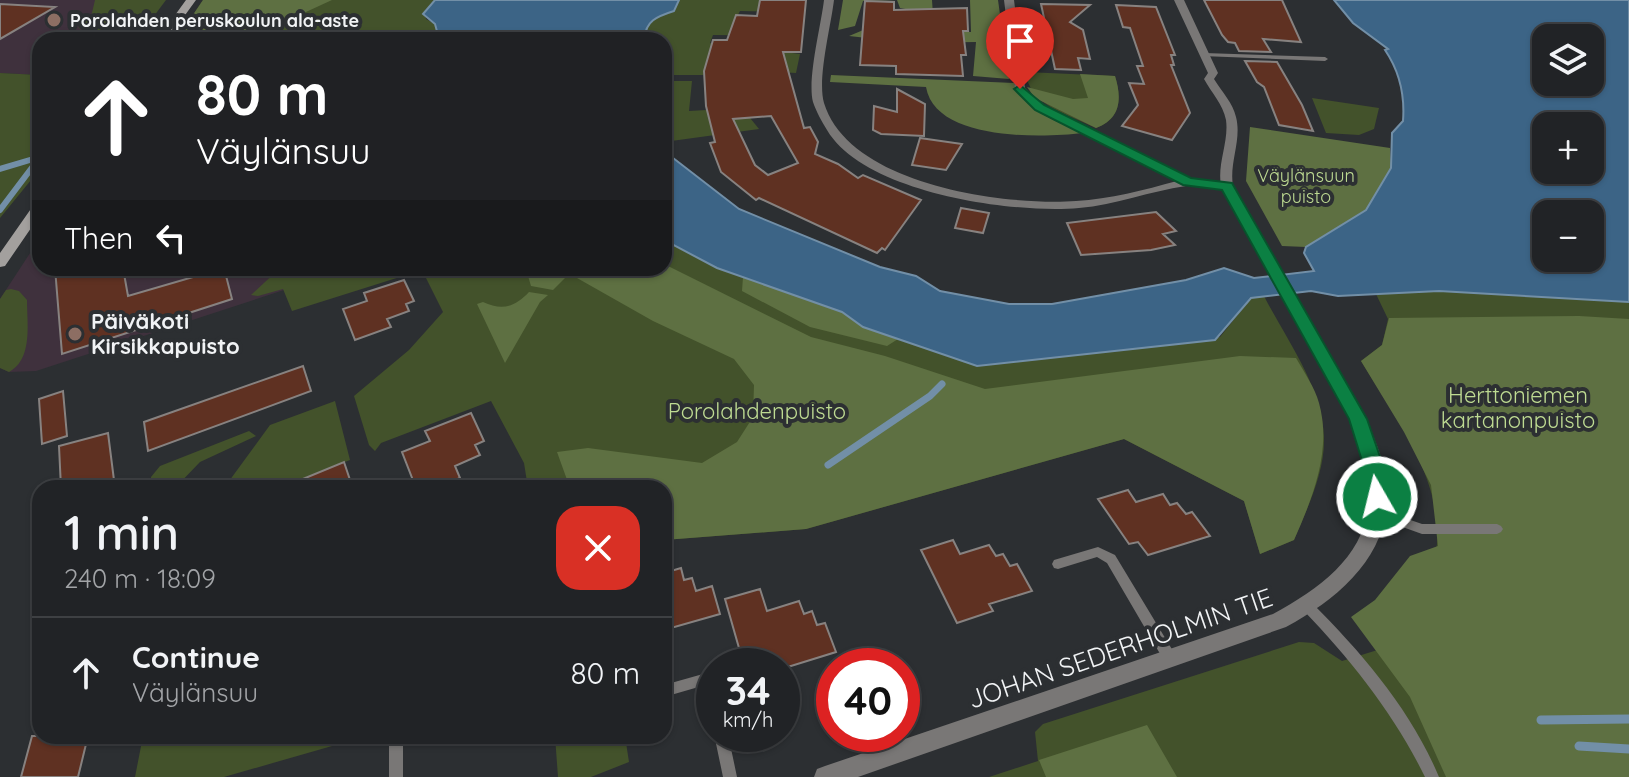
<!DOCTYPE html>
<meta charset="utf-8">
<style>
body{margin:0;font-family:Quicksand,sans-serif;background:#292b2e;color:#f1f3f6;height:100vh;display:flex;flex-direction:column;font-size:30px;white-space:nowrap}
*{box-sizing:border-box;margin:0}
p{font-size:26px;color:#a2a4a7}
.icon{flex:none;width:44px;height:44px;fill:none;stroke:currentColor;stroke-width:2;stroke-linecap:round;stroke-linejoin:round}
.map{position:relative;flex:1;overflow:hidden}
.details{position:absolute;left:32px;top:480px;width:640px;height:264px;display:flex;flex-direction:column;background:#212326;border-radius:24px;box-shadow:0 2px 6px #0004,0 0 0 2px #3e4043}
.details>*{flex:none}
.banner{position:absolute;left:32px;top:32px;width:640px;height:244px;border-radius:24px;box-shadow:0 2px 6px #0004,0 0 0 2px #3e4043;background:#202124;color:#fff;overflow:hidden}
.fabs{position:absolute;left:1532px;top:24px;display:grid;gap:16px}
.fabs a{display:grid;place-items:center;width:72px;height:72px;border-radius:16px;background:#212326;box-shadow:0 2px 6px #0004,0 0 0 2px #3e4043;font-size:40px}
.speed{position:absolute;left:696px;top:648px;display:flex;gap:16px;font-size:40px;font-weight:700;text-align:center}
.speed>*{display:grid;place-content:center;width:104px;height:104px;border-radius:50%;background:#212326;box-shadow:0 2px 6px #0004,0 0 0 2px #3e4043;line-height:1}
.speed small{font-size:20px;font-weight:400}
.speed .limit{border:12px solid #d22;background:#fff;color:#111}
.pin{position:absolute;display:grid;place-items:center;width:68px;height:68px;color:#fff;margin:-82px -34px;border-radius:50% 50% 50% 0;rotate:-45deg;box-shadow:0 0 8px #0007}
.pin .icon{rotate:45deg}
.me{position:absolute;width:88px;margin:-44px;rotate:352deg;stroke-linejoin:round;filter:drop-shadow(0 0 6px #0008)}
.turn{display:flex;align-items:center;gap:28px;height:168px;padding:0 32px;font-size:36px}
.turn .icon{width:104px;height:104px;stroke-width:2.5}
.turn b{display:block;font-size:56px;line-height:68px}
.then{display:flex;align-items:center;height:76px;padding:0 32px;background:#0003;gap:16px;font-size:30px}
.round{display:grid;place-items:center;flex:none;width:84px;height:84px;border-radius:24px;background:#292b2e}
.overview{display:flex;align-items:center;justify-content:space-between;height:136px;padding:0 32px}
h1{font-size:48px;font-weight:600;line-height:60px}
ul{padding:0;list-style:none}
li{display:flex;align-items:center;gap:24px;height:112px;padding:0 32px;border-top:2px solid #3e4043}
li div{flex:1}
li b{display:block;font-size:30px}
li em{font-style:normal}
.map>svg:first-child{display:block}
.education{fill:#3f313d}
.green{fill:#43522b}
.forest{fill:#5e7042}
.water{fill:#3c6486;stroke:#728fa7;stroke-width:2;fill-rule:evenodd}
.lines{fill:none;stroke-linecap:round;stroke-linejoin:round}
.stream-far2{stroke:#728fa7;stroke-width:6}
.stream-far1{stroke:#728fa7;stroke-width:7}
.stream{stroke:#728fa7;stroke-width:9}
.building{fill:#5f3122;stroke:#878280;stroke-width:2;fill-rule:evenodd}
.service{fill:#797776;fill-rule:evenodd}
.minor{fill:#797776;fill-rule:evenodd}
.tertiary{fill:#797776;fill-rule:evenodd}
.secondary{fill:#a3a09e;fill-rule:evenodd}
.route{fill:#0b8043;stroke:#07532c;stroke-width:2}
.education-dot{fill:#8d6e63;stroke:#2c2f32;stroke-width:3}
.labels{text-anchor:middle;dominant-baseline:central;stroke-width:8;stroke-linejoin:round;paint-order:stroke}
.far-poi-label{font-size:18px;font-weight:bold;fill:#f1f3f5;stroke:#2c2f32;text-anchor:start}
.far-park-label{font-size:18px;fill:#bedb92;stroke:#2c2f32}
.poi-label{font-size:22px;font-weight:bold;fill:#f1f3f5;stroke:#2c2f32;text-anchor:start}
.park-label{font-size:22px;fill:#bedb92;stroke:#2c2f32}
.near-street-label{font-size:26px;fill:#f1f3f5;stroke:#2c2f32}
</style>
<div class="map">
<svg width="1629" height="777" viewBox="0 0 1629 777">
<rect width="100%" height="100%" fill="#2c2f32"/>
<path class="education" d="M0,0H128L90,40H40V75L0,73Z
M40,243V268H283L284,290L36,371L9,372L0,368V299L36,244Z"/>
<path class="green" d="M95,0H166L136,40H72L85,29L78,28L91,17Z
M203,0H435L425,10L426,19L435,24L438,35L444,40H176Z
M679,0H760L783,12L740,11L734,22L802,36L713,35L710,43L800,54L796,73L706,68L703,75H664V40H603L645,29L656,17L674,11Z
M1026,72L1115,76C1122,98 1121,119 1096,128C1068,114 1028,105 1026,72Z
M0,73L40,75V169L0,218Z
M669,81H692L689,111L742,108L759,129L664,142V93Z
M1312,98L1379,108L1374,129L1359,135L1326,133Z
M664,240L717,268L842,312L863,327L977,366L1220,337L1251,298L1264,296C1286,339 1323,388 1324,438C1325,472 1307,509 1294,540L1260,554L1244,501L1124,439L806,529L664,540V488H528L524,463L491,401L381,443L375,451L369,445L354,396L409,350L443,312L422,270L292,311L283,289L258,296L251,295L280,268H664Z
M11,289L19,291L27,300C27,324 33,359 9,372L0,368V299L6,290Z
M1439,291L1629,302V777H989L1038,761L1035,732L1043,724L1299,642L1314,643L1342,661L1384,648C1393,630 1436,558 1437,544C1442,476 1394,416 1361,361L1382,345L1388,319L1376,294Z
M335,401L350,460L278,488H224L270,425Z
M249,431L256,436L200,462L175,488H150L151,477L160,466Z
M143,736H367L224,777H135Z
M555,736H625L629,762L591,777H558Z"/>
<path class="forest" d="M203,0H332L282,23L269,40H176Z
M843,0H932L934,30L971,32L970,0H998L1009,79L973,76L976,42L912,43L849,36L911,10L900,8L897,0L863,1L855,26L838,30Z
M1080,74L1115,76C1122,98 1121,119 1096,128L1035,98L1027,87L1073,99L1088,98Z
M831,75L1014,83C1024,111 1057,121 1082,133C1042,138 935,141 926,87L830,82Z
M1250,127L1390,148L1391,168L1366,210L1306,247L1282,246L1246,181Z
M664,264L811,337L885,356L985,389L1240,356L1296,358C1304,372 1315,388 1319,403C1332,450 1313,497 1294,540L1260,554L1244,501L1124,439L806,529L664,540V488H570L557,452L588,448L702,463L737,442L753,417L754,385L734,359L653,321L577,278L588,268H664Z
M506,268H575L553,290L531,286L528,276Z
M743,277L842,312L863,327L898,339L887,346L810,327L742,291Z
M529,292L548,295L540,302L505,363L477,304L483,302C502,311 515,307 529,292Z
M1579,316L1629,319V777H1446L1410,697L1351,617L1375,600L1410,556L1438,546L1431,485L1404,432L1361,361L1382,345L1389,318Z
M1147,725L1177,777H1046L1039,760Z"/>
<path class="water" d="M435,0H679L674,11C658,16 644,21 645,40H444L438,35L435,24L423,14Z
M1334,0H1629V302L1439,291L1338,296L1311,291L1251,298L1215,340L977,366L863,327L842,312L717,268L664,240V151L739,209L880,267L916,276L940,291L1009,304H1052L1186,280L1224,268L1254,278L1314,271L1304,253L1306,247L1366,210L1391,168L1392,133L1403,121C1405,95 1400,72 1385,50L1388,49L1353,23ZM1546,38H1590V82H1546ZM1546,126H1590V170H1546ZM1546,214H1590V258H1546Z"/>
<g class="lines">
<path class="stream-far2" d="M0,169L40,157
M0,210L40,157"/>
<path class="stream-far1" d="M828,465L930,396L942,384"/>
<path class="stream" d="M1541,720L1629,719
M1579,746L1629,749"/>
</g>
<path class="building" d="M760,0H806L801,52H783L804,128L810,127L818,142L815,154L838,164L858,178L863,175L921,200L885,250L882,248L877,253L759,198L756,200L721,172L710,143L715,142L706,106L704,71L713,40H727L736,15L757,16ZM771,116L798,163L768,175L755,165L733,119Z
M1204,0H1282L1301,42L1263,39L1271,52L1239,51L1235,43L1228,42L1222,35Z
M865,1L894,2V10L967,8L968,31H963L966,55H961L963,76L896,74V66L860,65Z
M0,4L55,7L0,39Z
M1041,4L1090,5L1070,22L1083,30L1090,59L1078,58L1081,70L1055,69Z
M1116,5L1156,7L1175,55H1171L1174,65H1171L1190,113L1172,140L1122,126L1138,105L1129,83L1144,84L1137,66H1143L1130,28L1123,27Z
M1245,61L1277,62L1302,105L1313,131L1279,125L1264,87L1257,82Z
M897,89L925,104L924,136L881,134L873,130L874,106L897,112Z
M920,138L962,144L946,170L912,165Z
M961,208L989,213L983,233L955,228Z
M1156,212L1176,231L1163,234L1175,245L1151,250L1081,255L1067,223Z
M55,268H123L128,296L224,268L232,299L62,354Z
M404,280L414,301L406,304L409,311L387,319L391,327L355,340L343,309L367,301L364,293Z
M303,366L311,391L148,451L144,422Z
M63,391L67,436L42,444L39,399Z
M471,413L484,441L475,445L480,455L455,466L460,478L435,488H416L402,452L430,441L425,431Z
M108,433L115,488H61L59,446Z
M344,462L350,480L331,488H281Z
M1128,490L1136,502L1163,494L1170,505L1177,503L1186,514L1192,512L1210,536L1148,555L1138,542L1129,544L1098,499Z
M953,540L960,554L989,545L996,556L1003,554L1010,566L1017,564L1032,591L989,604L993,611L957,623L921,550Z
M681,568L684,580L692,578L696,591L712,586L720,614L664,630V573Z
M760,589L767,611L799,601L804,614L812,611L817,625L825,623L836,652L791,666H756L754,659L743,662L725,599Z
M32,736H88L78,777H21Z"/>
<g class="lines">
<path class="service" d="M1204,53L1325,57L1328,59L1325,61L1202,56V54Z
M1376,508L1422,524H1497L1501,526L1503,529L1501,532L1497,534H1422L1372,516L1370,513L1372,510Z
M1098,547L1115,555L1176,656L1177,660L1176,664L1171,666L1166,664L1107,563L1097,557L1058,569L1054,568L1052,564L1054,560Z
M1308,601L1312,603C1363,654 1411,710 1439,777H1425C1394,714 1352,661 1304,611L1302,607L1304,603Z
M703,674L714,679V702L709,701L706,689L702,686L664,697V685Z
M714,734H728L737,777H723Z
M389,736H403V777H389Z"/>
<path class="minor" d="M824,0H834C831,26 817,79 824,103C849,185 1004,206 1076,201C1110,199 1144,190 1177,181L1035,109L1015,89L1004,0H1014L1025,88L1043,105L1191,179L1227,182L1233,186C1221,195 1201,184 1186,186C1150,191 1116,205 1079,208C1013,214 864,193 827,130C822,122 816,111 813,102C807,79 821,26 824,0Z"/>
<path class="tertiary" d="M1174,0H1184L1218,73L1214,79C1222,92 1233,103 1236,117C1242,140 1229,163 1233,186L1366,419C1373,436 1381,453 1385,472C1399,547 1345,595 1286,627L858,777H814L817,769L825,766L1273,614C1330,583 1380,544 1367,472C1364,453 1356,436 1350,419L1221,186C1217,163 1229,142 1226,120C1223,104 1211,92 1204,79L1208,73Z"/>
<path class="secondary" d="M186,0H196L167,40H157Z
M40,202V215L5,266L0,267V253L35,203Z"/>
</g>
<path class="route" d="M1020,85L1044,105L1191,178L1232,183L1367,419L1387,477L1384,503H1370L1367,477L1349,419L1222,190L1183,185L1035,110L1014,89Z"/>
<g class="education-dot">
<circle cx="54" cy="20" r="8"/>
<circle cx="75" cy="334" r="8"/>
</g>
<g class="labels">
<g class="far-poi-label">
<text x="70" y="20">Porolahden peruskoulun ala-aste</text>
</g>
<g class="far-park-label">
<text x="1306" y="175">Väylänsuun<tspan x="1306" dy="21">puisto</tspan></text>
</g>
<g class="poi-label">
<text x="91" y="321">Päiväkoti<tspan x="91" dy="25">Kirsikkapuisto</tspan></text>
</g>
<g class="park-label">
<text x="1518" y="395">Herttoniemen<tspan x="1518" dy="25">kartanonpuisto</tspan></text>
<text x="757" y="411">Porolahdenpuisto</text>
</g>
<g class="near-street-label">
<text transform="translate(1120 648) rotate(-19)">JOHAN SEDERHOLMIN TIE</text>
</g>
</g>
</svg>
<div class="fabs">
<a><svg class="icon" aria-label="layers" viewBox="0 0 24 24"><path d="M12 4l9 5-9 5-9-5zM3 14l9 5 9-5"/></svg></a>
<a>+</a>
<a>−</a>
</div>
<div class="speed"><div>34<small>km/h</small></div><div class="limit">40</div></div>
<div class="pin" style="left:1020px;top:89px;background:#d93025"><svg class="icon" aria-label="arrive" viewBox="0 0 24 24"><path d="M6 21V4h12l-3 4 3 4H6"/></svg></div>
<svg class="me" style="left:1377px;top:497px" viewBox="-20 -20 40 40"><circle r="17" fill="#0b8043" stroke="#fff" stroke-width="3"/><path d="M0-11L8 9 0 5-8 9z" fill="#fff"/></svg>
<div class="banner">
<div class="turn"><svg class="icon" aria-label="ahead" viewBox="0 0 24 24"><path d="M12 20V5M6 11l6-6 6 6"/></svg><div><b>80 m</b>Väylänsuu</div></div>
<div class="then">Then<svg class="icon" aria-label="left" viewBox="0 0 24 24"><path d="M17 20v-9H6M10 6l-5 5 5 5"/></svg></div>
</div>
<section class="details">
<div class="overview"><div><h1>1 min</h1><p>240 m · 18:09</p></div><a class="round" style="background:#d93025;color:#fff"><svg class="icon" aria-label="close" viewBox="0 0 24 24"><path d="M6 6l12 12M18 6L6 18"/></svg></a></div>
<ul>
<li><svg class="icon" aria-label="ahead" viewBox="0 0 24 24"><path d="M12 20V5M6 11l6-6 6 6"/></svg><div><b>Continue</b><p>Väylänsuu</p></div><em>80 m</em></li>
</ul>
</section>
</div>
